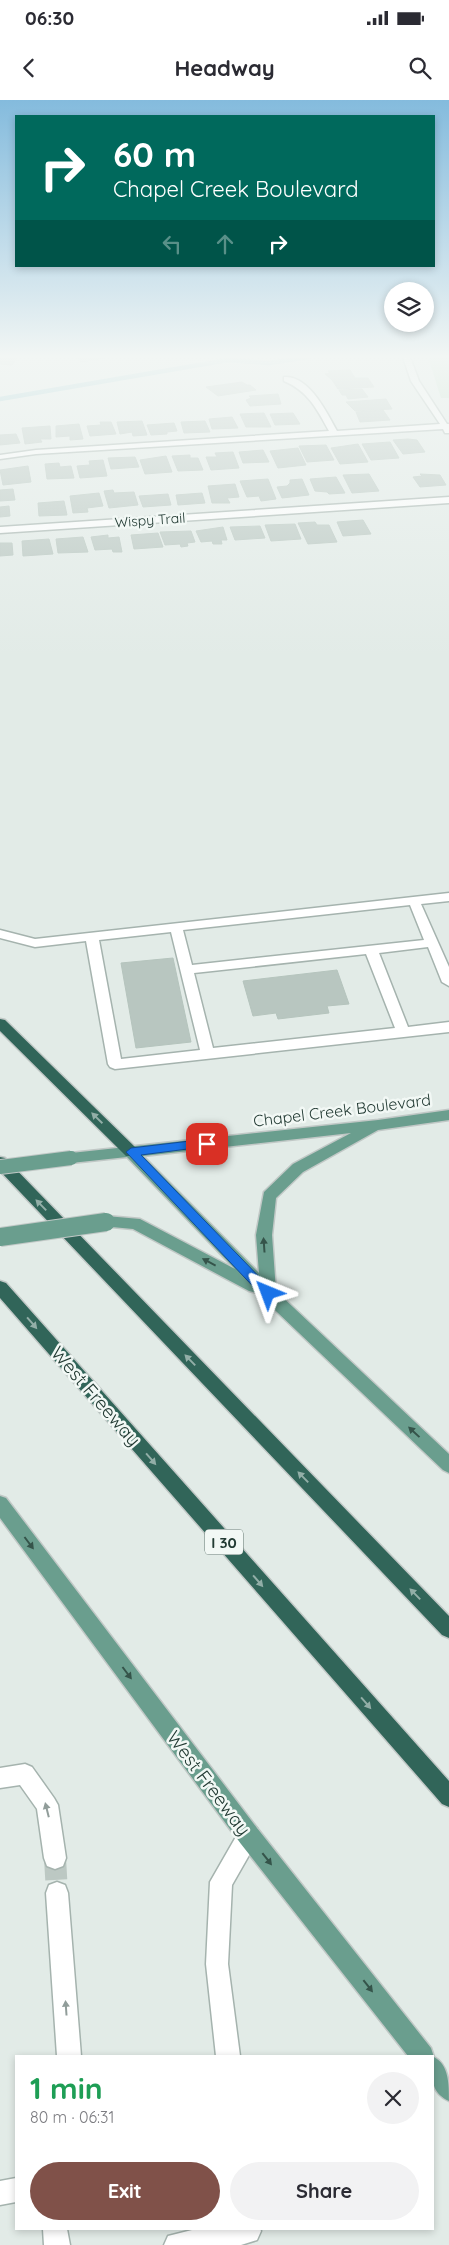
<!DOCTYPE html>
<meta charset="utf-8">
<style>
body{margin:0;font-family:Quicksand,sans-serif;background:#f2f2f3;color:#2b2b33;height:100vh;display:flex;flex-direction:column;font-size:19px;white-space:nowrap}
*{box-sizing:border-box;margin:0}
p{font-size:16px;color:#7c7c81}
.icon{flex:none;width:28px;height:28px;fill:none;stroke:currentColor;stroke-width:2;stroke-linecap:round;stroke-linejoin:round}
.map{position:relative;flex:1;overflow:hidden}
.sheet{position:absolute;left:15px;top:1955px;width:419px;height:175px;display:flex;flex-direction:column;background:#fff;border-radius:0px;box-shadow:0 2px 8px #0003}
.sheet>*{flex:none}
.guide{position:absolute;left:15px;top:15px;width:420px;height:152px;border-radius:0px;box-shadow:0 2px 8px #0003;background:#00695c;color:#fff;overflow:hidden}
.fabs{position:absolute;left:384px;top:182px;display:grid;gap:10px}
.fabs a{display:grid;place-items:center;width:50px;height:50px;border-radius:50%;background:#fff;box-shadow:0 2px 8px #0003;font-size:25px}
.pin{position:absolute;display:grid;place-items:center;width:42px;height:42px;color:#fff;margin:-21px;border-radius:10px;box-shadow:0 2px 8px #0006}
.me{position:absolute;width:55px;margin:-28px;rotate:316deg;stroke-linejoin:round;filter:drop-shadow(0 0 4px #0008)}
.turn{display:flex;align-items:center;gap:18px;height:105px;padding:0 15px;font-size:22px}
.turn .icon{width:65px;height:65px;stroke-width:2.5}
.turn b{display:block;font-size:35px;line-height:42px}
.lanes{display:flex;align-items:center;height:48px;padding:0 15px;background:#0003;justify-content:center;gap:25px;direction:ltr}
.lanes .off{opacity:.35}
.round{display:grid;place-items:center;flex:none;width:52px;height:52px;border-radius:26px;background:#f2f2f3}
.headline{display:flex;align-items:center;justify-content:space-between;height:85px;padding:0 15px}
h1{font-size:30px;font-weight:700;line-height:38px;color:#1e9e55}
.action{display:flex;gap:10px;margin-top:auto;padding:10px 15px}
.action a{flex:1;height:58px;border-radius:30px;background:#805149;color:#fff;font-size:20px;font-weight:700;line-height:58px;text-align:center}
.action a+a{background:#f2f2f3;color:#2b2b33}
.status{display:flex;justify-content:space-between;align-items:center;height:35px;padding:0 25px;background:#fff;direction:ltr}
.status svg{height:14px;fill:currentColor}
header{display:flex;justify-content:space-between;align-items:center;height:65px;padding:0 15px;background:#fff;font-size:22px;font-weight:700}
.map>svg:first-child{display:block}
.green{fill:#bddbc4}
.lines{fill:none;stroke-linecap:round;stroke-linejoin:round}
.stream{stroke:#8ec5cd;stroke-width:4.5}
.building{fill:#b8c6c0;stroke:#b5c4bd}
.minor-tunnel{stroke:#bcc8c3;stroke-width:22;stroke-dasharray:22 11;stroke-linecap:butt}
.minor-casing{stroke:#a5b3ae;stroke-width:3}
.major-casing{stroke:#c1c8c6;stroke-width:3}
.highway-casing{stroke:#c1c8c6;stroke-width:3}
.minor{fill:#fff;fill-rule:evenodd}
.major{fill:#6a9e8e;fill-rule:evenodd}
.highway{fill:#316559;fill-rule:evenodd}
.major-bridge-far1-casing{stroke:#c1c8c6;stroke-width:16;stroke-linecap:butt}
.major-bridge-casing{stroke:#c1c8c6;stroke-width:20;stroke-linecap:butt}
.major-bridge-far1{stroke:#6a9e8e;stroke-width:14}
.major-bridge{stroke:#6a9e8e;stroke-width:18}
.oneway{fill:#92aea7}
.oneway2{fill:#35544a}
.oneway3{fill:#919d9a}
.route{fill:#1a73e8;stroke:#114b97}
.labels{text-anchor:middle;dominant-baseline:central;stroke-width:5;stroke-linejoin:round;paint-order:stroke}
.far-street-label{font-size:14px;fill:#233b34;stroke:#f2f8f5}
.shield{fill:#f2f8f5;stroke:#61746e;stroke-width:1}
.shield-label{font-size:15px;font-weight:bold;fill:#233b34}
.street-label{font-size:16px;fill:#233b34;stroke:#f2f8f5}
.near-street-label{font-size:19px;fill:#233b34;stroke:#f2f8f5}
</style>
<div class="status"><b>06:30</b><svg viewBox="0 0 49 12"><path d="M0 12V9h3v3zM5 12V6h3v6zM10 12V3h3v9zM15 12V0h3v12zM26 1h20v11H26zM47 4h2v5h-2z"/></svg></div>
<header><svg class="icon" aria-label="back" viewBox="0 0 24 24"><path d="M15 5l-7 7 7 7"/></svg>Headway<svg class="icon" aria-label="search" viewBox="0 0 24 24"><circle cx="10" cy="10" r="6"/><path d="M15 15l6 6"/></svg></header>
<div class="map">
<svg width="449" height="2145" viewBox="0 0 449 2145">
<rect width="100%" height="100%" fill="#e2ebe7"/>
<path class="green" d="M428,257H449V298H441Z"/>
<g class="lines">
<path class="stream" d="M0,299L228,260L269,263L309,257"/>
</g>
<path class="building" d="M0,257H17L12,265L0,264Z
M76,257H104V258L81,262Z
M350,270L355,278H368L374,287L338,289L332,280L325,274L330,273L328,271Z
M242,282L247,285H250L256,290L218,296L206,287Z
M362,289L368,297L348,299L346,295H342L339,290Z
M278,294L281,304L250,306L246,300L251,298L249,296Z
M386,299L392,309L355,311L346,302Z
M383,310L390,320L360,322L356,312Z
M264,313L271,327H246L240,314Z
M293,313L300,324L275,325L270,314Z
M232,317L238,328L212,329L209,319Z
M142,321L147,335L133,336L132,332L120,334L117,322Z
M205,321L210,332L184,333L181,322Z
M100,322H111L116,334L90,336L87,326L101,325Z
M174,323L177,331L167,332V334L151,335L147,325Z
M79,324L83,339L70,340V336L56,337V326Z
M50,326L51,339H40L42,342L25,344L22,328Z
M16,334L20,343L0,345V335Z
M408,339L417,340L425,352L403,354L393,340Z
M390,342L399,358L371,360L362,344Z
M358,344L368,362L340,364L331,348Z
M326,345L334,360L307,362L299,346Z
M298,348L306,365L278,368L270,351Z
M263,350L269,362L243,363L239,352Z
M233,352L239,368L211,370L206,357H217L215,353Z
M190,355V358H198L203,370L178,371L172,356Z
M166,356L172,372L145,374L140,360Z
M135,357L139,367L111,369L108,358Z
M103,360L107,376L80,378L77,366L90,365L89,361Z
M59,363L60,367L71,366L74,378L47,379L45,364Z
M28,366L31,382L3,385L0,370Z
M369,374L379,391L352,393L343,375Z
M420,374L440,375L446,385L420,387L413,377L422,376Z
M336,377L345,393L329,394L327,392L315,391L310,379Z
M268,379L276,399L261,401L259,396L247,397L240,381Z
M302,379L309,395L282,398L277,387L287,386L290,383V380Z
M235,384L239,397L227,398L230,403H212L208,386Z
M13,389L15,400L0,401V390Z
M113,390L114,393L134,392L138,405L109,408L104,391Z
M99,393L103,406L87,408L88,412L73,413L70,396Z
M202,393L205,403L178,405L176,395Z
M168,394L171,405L143,407L139,396Z
M64,401L67,415L39,416L38,403Z
M9,406L10,416L0,417V407Z
M363,420L371,434L343,436L337,422Z
M315,422L317,425H329L337,442L308,444L298,423Z
M295,424L301,439L271,441L265,425Z
M260,426L265,438L235,440L230,427Z
M223,427L227,440H221L222,444H213L212,441L201,442L196,431Z
M191,431L195,442L187,443L188,446L181,447L180,444L165,445L160,432Z
M158,433L163,447L134,449L131,435Z
M108,435V438L119,437L122,452H113L112,449L95,450L91,437Z
M83,437L88,452L58,453L56,439Z
M49,439L53,454L23,456L22,441Z
M0,443H12L13,455L0,456Z
M173,858L191,942L136,948L121,863Z
M337,870L349,904L327,906L329,913L278,919L276,913L253,916L243,881Z"/>
<g class="lines">
<path class="minor-tunnel" d="M55,1758L57,1793"/>
<defs>
<path id="minor" d="M403,257H410L419,281L447,324H449V333H445L443,329L36,354L0,359V355L36,350L329,331C317,309 308,291 284,281V277C309,275 327,313 337,331L440,324L411,281Z
M449,397V403L0,433V427Z
M449,793V801L421,804L449,867V886L442,882L428,847L379,853L408,927L449,922V932L115,969L110,967L108,964L86,841L35,847L0,838V830L35,839ZM410,805L424,840L192,865L183,830ZM171,832L200,950L121,959L99,840ZM366,854L395,928L213,948L194,873Z
M25,1664L32,1667L54,1698L58,1705L66,1758L63,1766L55,1769L47,1766L44,1758L37,1709L20,1685L0,1688V1668Z
M249,1725L257,1728L260,1736L232,1785L228,1864L240,1956H216L206,1864L210,1782L241,1728Z
M57,1782L65,1785L68,1793L81,1956H57L46,1793L49,1785Z
M16,2078V2102L0,2105V2081Z
M43,2129H67L70,2145H44Z
M196,2129H260L261,2131L257,2140L241,2145H164L168,2136Z"/>
<path id="major" d="M449,1010V1020L378,1030L303,1072L276,1098L272,1135L276,1191L449,1354V1373L443,1370L257,1193L249,1191L133,1129L101,1126L98,1122L101,1118L106,1116L140,1119L235,1169L127,1057L71,1063L66,1062L64,1058L66,1054L71,1053L378,1020ZM351,1033L293,1064L264,1092L256,1135L259,1173L143,1056Z
M0,1396L6,1398L257,1728L431,1948L434,1957C449,1965 449,1984 449,2001C429,1992 432,1975 432,1956H408L241,1744L0,1418Z"/>
<path id="highway" d="M0,919L5,920L136,1048L138,1052L136,1056H126L0,931Z
M0,1057L5,1058L449,1516V1538L442,1535L0,1071Z
M0,1181L6,1183L449,1681V1707L442,1704L0,1198Z"/>
</defs>
<use href="#minor" class="minor-casing"/>
<use href="#major" class="major-casing"/>
<use href="#highway" class="highway-casing"/>
<use href="#minor" class="minor"/>
<use href="#major" class="major"/>
<use href="#highway" class="highway"/>
<defs>
<path id="major-bridge-far1" d="M0,1067L71,1058"/>
<path id="major-bridge" d="M0,1137L106,1122"/>
</defs>
<use href="#major-bridge-far1" class="major-bridge-far1-casing"/>
<use href="#major-bridge" class="major-bridge-casing"/>
<use href="#major-bridge-far1" class="major-bridge-far1"/>
<use href="#major-bridge" class="major-bridge"/>
</g>
<defs><path id="oneway-solid" d="M-6-.8H1V-3.2L6.5 0L1 3.2V.8H-6Z" transform="scale(1.25)"/></defs>
<g class="oneway">
<use href="#oneway-solid" transform="translate(97 1018) rotate(-136)"/>
<use href="#oneway-solid" transform="translate(41 1105) rotate(-134)"/>
<use href="#oneway-solid" transform="translate(32 1223) rotate(49)"/>
<use href="#oneway-solid" transform="translate(190 1260) rotate(-134)"/>
<use href="#oneway-solid" transform="translate(151 1359) rotate(49)"/>
<use href="#oneway-solid" transform="translate(303 1377) rotate(-134)"/>
<use href="#oneway-solid" transform="translate(258 1481) rotate(49)"/>
<use href="#oneway-solid" transform="translate(415 1494) rotate(-134)"/>
<use href="#oneway-solid" transform="translate(366 1603) rotate(49)"/>
</g>
<g class="oneway2">
<use href="#oneway-solid" transform="translate(264 1145) rotate(-94)"/>
<use href="#oneway-solid" transform="translate(209 1162) rotate(-152)"/>
<use href="#oneway-solid" transform="translate(414 1332) rotate(-137)"/>
<use href="#oneway-solid" transform="translate(29 1443) rotate(53)"/>
<use href="#oneway-solid" transform="translate(127 1573) rotate(53)"/>
<use href="#oneway-solid" transform="translate(267 1759) rotate(52)"/>
<use href="#oneway-solid" transform="translate(368 1886) rotate(52)"/>
</g>
<g class="oneway3">
<use href="#oneway-solid" transform="translate(47 1710) rotate(-104)"/>
<use href="#oneway-solid" transform="translate(66 1908) rotate(-94)"/>
</g>
<linearGradient id="sky" x2="0" y2="1"><stop stop-color="#84bbdd"/><stop offset="0.46" stop-color="#f2f6f4"/><stop offset="1" stop-color="#f2f6f4" stop-opacity="0"/></linearGradient>
<rect width="449" height="558" fill="url(#sky)"/>
<path class="route" d="M207,1039L213,1044L211,1046L141,1055L272,1190L274,1193L272,1197H263L126,1052L131,1048Z"/>
<g class="labels">
<g class="far-street-label">
<text transform="translate(150 420) rotate(-4)">Wispy Trail</text>
</g>
<rect class="shield" x="205" y="1429.5" width="38" height="25" rx="4"/>
<g class="shield-label">
<text x="224" y="1442">I 30</text>
</g>
<g class="street-label">
<text transform="translate(342 1010) rotate(-7)">Chapel Creek Boulevard</text>
</g>
<g class="near-street-label">
<text transform="translate(96 1296) rotate(49)">West Freeway</text>
<text transform="translate(209 1683) rotate(53)">West Freeway</text>
</g>
</g>
</svg>
<div class="fabs">
<a><svg class="icon" aria-label="layers" viewBox="0 0 24 24"><path d="M12 4l9 5-9 5-9-5zM3 14l9 5 9-5"/></svg></a>
</div>
<div class="pin" style="left:207px;top:1044px;background:#d93025"><svg class="icon" aria-label="arrive" viewBox="0 0 24 24"><path d="M6 21V4h12l-3 4 3 4H6"/></svg></div>
<svg class="me" style="left:268px;top:1193px" viewBox="-20 -20 40 40"><path d="M0-17L14 15 0 8-14 15z" fill="#1a73e8" stroke="#fff" stroke-width="4"/></svg>
<div class="guide">
<div class="turn"><svg class="icon" aria-label="right" viewBox="0 0 24 24"><path d="M7 20v-9h11M14 6l5 5-5 5"/></svg><div><b>60 m</b>Chapel Creek Boulevard</div></div>
<div class="lanes"><svg class="icon off" aria-label="left" viewBox="0 0 24 24"><path d="M17 20v-9H6M10 6l-5 5 5 5"/></svg><svg class="icon off" aria-label="ahead" viewBox="0 0 24 24"><path d="M12 20V5M6 11l6-6 6 6"/></svg><svg class="icon" aria-label="right" viewBox="0 0 24 24"><path d="M7 20v-9h11M14 6l5 5-5 5"/></svg></div>
</div>
<section class="sheet">
<div class="headline"><div><h1>1 min</h1><p>80 m · 06:31</p></div><a class="round"><svg class="icon" aria-label="close" viewBox="0 0 24 24"><path d="M6 6l12 12M18 6L6 18"/></svg></a></div>
<div class="action"><a>Exit</a><a>Share</a></div>
</section>
</div>
